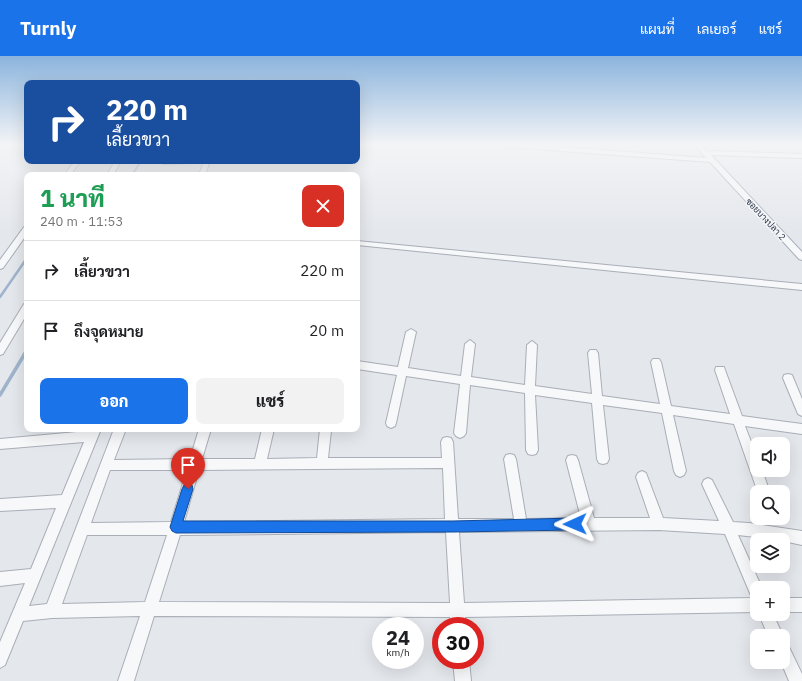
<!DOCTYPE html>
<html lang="th">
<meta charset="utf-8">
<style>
body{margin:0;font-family:"IBM Plex Sans",Sarabun,sans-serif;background:#f2f2f2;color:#202124;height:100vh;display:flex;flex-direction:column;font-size:15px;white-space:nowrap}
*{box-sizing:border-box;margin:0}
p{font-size:13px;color:#757577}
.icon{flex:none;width:22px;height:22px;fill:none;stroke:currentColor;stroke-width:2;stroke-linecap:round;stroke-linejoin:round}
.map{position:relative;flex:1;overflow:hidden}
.sheet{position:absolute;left:24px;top:116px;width:336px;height:260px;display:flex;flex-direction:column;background:#fff;border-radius:8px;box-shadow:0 4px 16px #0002}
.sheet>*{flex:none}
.guide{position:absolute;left:24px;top:24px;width:336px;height:84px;border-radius:8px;box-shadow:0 4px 16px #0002;background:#1a4fa0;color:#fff;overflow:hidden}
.controls{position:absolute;left:750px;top:381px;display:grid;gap:8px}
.controls a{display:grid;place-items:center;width:40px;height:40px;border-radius:8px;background:#fff;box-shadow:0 4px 16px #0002;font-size:20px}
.speed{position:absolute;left:372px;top:561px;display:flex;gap:8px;font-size:20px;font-weight:700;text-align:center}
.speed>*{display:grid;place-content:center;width:52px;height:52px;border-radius:50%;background:#fff;box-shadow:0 4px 16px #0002;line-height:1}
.speed small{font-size:10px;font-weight:400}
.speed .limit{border:6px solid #d22;background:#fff;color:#111}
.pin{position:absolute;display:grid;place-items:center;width:34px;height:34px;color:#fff;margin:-41px -17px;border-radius:50% 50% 50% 0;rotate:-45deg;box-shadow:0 0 4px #0007}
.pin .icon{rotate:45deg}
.me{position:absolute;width:44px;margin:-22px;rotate:269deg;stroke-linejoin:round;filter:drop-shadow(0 0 3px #0008)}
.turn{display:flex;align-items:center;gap:14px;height:84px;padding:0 16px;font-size:18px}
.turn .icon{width:52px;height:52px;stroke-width:2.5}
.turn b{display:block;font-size:28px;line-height:34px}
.round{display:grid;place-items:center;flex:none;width:42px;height:42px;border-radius:8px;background:#f2f2f2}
.summary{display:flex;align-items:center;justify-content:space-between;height:68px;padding:0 16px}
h1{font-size:24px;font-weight:800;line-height:30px;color:#1e9e55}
.button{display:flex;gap:8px;margin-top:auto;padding:8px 16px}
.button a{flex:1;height:46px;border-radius:8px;background:#1a73e8;color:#fff;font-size:16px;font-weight:800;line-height:46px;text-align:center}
.button a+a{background:#f2f2f2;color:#202124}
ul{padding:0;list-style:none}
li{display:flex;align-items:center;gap:12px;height:60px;padding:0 16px;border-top:1px solid #e0e0e0}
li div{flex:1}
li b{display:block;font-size:15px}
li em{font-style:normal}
header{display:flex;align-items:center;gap:24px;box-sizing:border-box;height:56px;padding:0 20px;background:#1a73e8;color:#fff}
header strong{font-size:19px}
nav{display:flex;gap:22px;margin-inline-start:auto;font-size:14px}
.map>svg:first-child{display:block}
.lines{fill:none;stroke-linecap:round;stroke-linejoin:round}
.stream-far2{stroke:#9fb4cc;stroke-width:2}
.stream-far1{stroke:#9fb4cc;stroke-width:2.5}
.stream{stroke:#9fb4cc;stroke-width:3.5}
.minor-casing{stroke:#a9aeb7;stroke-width:2}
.minor{fill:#f7f8fa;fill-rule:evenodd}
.route{fill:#1a73e8;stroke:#114b97}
.labels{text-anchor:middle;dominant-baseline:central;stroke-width:3;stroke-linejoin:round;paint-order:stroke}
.far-street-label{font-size:9px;fill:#2b3445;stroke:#f4f6f9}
</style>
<header>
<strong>Turnly</strong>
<nav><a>แผนที่</a><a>เลเยอร์</a><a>แชร์</a></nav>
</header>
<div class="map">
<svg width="802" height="625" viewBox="0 0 802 625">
<rect width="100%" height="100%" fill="#e4e7ec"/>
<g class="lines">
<path class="stream-far2" d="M132,119L141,105"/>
<path class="stream-far1" d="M0,241L27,202
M26,295L27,294"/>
<path class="stream" d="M0,339L27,294"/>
<defs>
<path id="minor" d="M505,89H538L706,102L695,89H702L707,95L802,98V102L711,99L802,196V204L799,203L710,106L508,91Z
M75,105H81L70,119H64Z
M115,105H121L113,119H107Z
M162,105H190L187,107L164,108L162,107Z
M204,105H210L205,119H199Z
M24,171H27V178L3,212L0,213V204Z
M357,185L802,228V234L357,189Z
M27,247V258L3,298L0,299V287L24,248Z
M411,273L416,276L408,312L461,320L465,288L470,284L475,288L471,321L525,329L527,289L532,285L537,289L535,330L592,338L588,297L590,294H596L598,297L602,340L660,348L651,306L653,303H659L661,306L671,350L730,358L715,314L716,311H724L725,314L742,360L802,368V378L745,370L757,401V414H762L768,431L766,435H758L756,431L734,368L673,359L686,415L684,419L680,421L676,419L674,415L662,357L603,349L609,403L607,407L603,408L599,407L597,403L592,347L535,339L538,394L536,398L532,399L528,398L526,394L525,337L470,329L466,377L464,380L460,382L456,380L454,377L460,328L406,320L396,367L395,370L391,372L387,370L386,367L397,319L357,313V305L398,311L406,276Z
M788,318L792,319L802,343V360L798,358L783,322L784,319Z
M89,373H101L29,550L47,548L114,373H126L114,404L190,403L199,373H211L202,403H255L262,373H274L267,403L317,402L320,373H330L331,375L328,402H442L441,386L443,382L447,381L451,382L453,386L458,463H514L504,403L506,399L510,398L514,399L516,403L526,463L581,462L566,404L568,400L572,399L576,400L578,404L594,462H650L636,421L638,417L642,415L646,417L663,462L719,465L702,428L704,424L708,422L712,424L733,466L749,467L802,475V489L783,485V484L738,479L762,532H757V556L465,561V570H451L450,561L154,560L134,625H118L140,560L52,562L23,565L5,609L0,612V586L25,527L0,530V516L31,513L56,452L0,455V443L62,439L84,386L0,393V383L88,375ZM443,412L445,463L184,466L199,414ZM110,414H187L171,466L91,467ZM659,474L725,478L752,542L464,547L459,476ZM446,476L450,547L159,546L180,479ZM87,479H167L145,546L62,548Z
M783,542H802V556H783Z
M759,558H773L783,580V581L768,580Z
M783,586L788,589L802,618V625H789L781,606H783Z
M453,604H469L471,625H455Z"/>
</defs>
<use href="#minor" class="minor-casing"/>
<use href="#minor" class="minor"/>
</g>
<linearGradient id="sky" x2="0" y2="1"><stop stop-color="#8bb4dd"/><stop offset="0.5" stop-color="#f3f4f6"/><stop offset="1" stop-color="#f3f4f6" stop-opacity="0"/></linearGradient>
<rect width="802" height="177" fill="url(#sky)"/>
<path class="route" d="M188,428L192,429L193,433L183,465H453L575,462L580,464L581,468L580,472L575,474L453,476L176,477L172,475L170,471L182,433L184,429Z"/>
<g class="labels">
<g class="far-street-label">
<text transform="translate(766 163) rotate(47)">ซอยบางปลา 2</text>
</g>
</g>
</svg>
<div class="controls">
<a><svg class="icon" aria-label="sound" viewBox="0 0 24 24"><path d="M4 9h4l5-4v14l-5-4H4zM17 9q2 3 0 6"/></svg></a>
<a><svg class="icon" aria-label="search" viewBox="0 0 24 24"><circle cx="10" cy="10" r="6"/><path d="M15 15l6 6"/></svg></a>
<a><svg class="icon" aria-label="layers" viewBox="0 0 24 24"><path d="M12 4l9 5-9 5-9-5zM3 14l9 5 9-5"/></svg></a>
<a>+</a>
<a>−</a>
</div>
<div class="speed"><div>24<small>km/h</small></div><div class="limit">30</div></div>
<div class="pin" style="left:188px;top:433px;background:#d93025"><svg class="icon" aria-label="arrive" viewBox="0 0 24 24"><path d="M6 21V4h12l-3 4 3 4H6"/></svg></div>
<svg class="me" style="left:575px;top:468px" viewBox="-20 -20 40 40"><path d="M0-17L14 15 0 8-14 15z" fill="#1a73e8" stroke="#fff" stroke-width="4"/></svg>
<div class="guide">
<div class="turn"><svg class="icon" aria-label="right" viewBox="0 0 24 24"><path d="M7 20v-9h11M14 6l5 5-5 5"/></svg><div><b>220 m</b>เลี้ยวขวา</div></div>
</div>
<section class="sheet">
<div class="summary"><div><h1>1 นาที</h1><p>240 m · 11:53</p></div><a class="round" style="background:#d93025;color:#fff"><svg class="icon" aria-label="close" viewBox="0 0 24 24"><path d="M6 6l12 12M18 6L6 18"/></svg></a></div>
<ul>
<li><svg class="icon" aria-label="right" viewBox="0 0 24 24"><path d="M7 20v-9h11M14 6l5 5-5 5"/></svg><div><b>เลี้ยวขวา</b></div><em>220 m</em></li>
<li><svg class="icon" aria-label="arrive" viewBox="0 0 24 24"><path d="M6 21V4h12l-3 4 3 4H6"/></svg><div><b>ถึงจุดหมาย</b></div><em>20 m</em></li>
</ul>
<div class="button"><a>ออก</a><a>แชร์</a></div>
</section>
</div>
